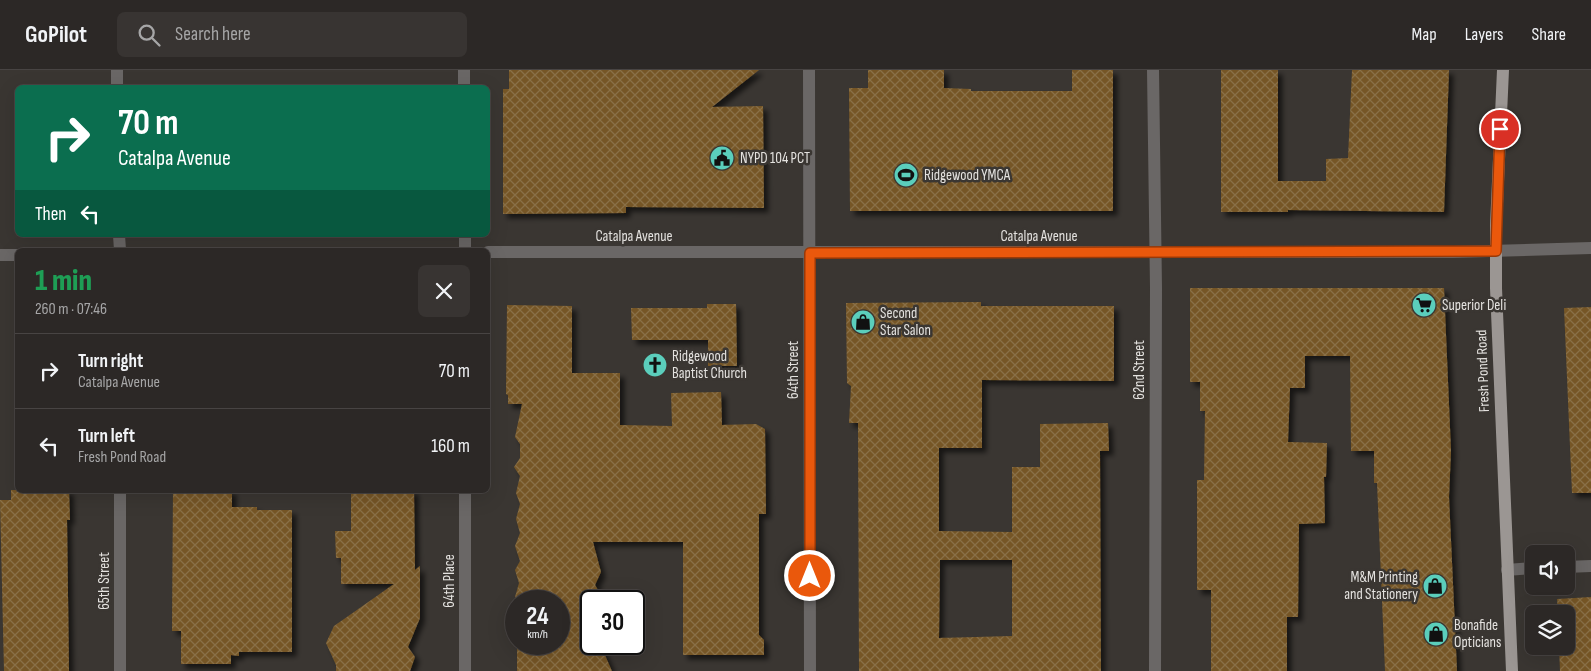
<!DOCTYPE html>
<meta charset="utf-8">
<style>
body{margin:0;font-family:"Sofia Sans Condensed",sans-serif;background:#383432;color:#f1f3f6;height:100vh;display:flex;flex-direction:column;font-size:19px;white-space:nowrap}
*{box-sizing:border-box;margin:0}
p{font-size:16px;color:#a6a6a7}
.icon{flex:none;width:28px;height:28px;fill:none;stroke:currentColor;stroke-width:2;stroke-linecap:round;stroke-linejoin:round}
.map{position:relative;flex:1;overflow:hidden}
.drawer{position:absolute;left:15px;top:178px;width:475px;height:245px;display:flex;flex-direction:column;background:#2c2826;border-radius:8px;box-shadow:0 5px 20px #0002,0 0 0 1px #484443}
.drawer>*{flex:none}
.top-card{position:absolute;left:15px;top:15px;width:475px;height:152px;border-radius:8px;box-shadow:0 5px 20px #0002,0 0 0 1px #484443;background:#0b6e4f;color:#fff;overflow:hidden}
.tools{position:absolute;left:1525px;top:475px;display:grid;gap:10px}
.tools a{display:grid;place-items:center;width:50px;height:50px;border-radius:8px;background:#2c2826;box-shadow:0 5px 20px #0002,0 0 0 1px #484443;font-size:25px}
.speed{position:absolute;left:505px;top:520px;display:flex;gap:10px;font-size:25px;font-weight:700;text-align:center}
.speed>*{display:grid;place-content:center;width:65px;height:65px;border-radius:50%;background:#2c2826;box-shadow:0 5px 20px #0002,0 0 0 1px #484443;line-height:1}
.speed small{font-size:12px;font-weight:400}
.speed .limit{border:2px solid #111;border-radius:8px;background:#fff;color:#111}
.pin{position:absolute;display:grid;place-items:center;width:42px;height:42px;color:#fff;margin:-21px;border:2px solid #fff;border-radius:50%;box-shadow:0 1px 5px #0007}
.me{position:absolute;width:55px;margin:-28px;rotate:0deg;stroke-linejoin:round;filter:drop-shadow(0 0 4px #0008)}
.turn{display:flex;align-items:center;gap:18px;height:105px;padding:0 20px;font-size:22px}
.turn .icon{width:65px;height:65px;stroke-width:2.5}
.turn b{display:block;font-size:35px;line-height:42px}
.then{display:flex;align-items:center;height:48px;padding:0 20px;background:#0003;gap:10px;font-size:19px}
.round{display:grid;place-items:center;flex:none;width:52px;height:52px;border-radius:8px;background:#383432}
.overview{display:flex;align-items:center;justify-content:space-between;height:85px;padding:0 20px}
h1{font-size:30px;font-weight:800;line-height:38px;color:#1e9e55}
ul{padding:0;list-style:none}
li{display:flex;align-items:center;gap:15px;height:75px;padding:0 20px;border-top:1px solid #484443}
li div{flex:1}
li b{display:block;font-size:19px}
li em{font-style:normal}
header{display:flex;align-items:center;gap:30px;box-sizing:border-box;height:70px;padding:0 25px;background:#2c2826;border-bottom:1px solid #484443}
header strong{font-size:24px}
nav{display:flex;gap:28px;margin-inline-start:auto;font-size:18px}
.search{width:350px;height:45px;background:#383432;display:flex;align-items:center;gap:12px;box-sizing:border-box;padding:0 18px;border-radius:8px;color:#a6a6a7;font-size:19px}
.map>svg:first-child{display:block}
.building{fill:url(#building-cross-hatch);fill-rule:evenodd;filter:url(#shadow)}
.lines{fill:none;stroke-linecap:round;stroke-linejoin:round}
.minor{stroke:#6a6766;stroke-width:12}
.major{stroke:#9b9693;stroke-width:12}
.route-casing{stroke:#983908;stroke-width:12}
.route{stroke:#ea580c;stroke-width:9}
.labels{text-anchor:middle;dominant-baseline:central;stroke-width:5;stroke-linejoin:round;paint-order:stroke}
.poi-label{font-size:15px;fill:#e4e2df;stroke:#3a3632;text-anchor:start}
.street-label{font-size:15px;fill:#e4e2df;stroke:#3a3632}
</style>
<header>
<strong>GoPilot</strong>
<div class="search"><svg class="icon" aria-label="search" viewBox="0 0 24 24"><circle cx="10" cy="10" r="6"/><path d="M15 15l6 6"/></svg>Search here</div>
<nav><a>Map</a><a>Layers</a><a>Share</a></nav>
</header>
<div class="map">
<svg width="1591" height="601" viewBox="0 0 1591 601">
<defs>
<pattern id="building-cross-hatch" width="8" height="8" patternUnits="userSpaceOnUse" patternTransform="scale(1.25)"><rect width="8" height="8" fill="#765727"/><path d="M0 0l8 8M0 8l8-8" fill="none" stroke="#896f46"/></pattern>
<filter id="shadow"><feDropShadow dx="4.5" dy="4.5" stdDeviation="2.5" flood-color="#0009"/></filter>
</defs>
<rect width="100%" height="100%" fill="#3a3632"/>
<path class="building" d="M509,0H759L712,37L763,36L764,138L626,137V143L503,144V19H509Z
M868,0H944V18L971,19V21H1072V0H1113V141H850L849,18H868Z
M1221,0H1278V111H1326V89L1348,88L1352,0H1449L1444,142L1288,140V142H1221Z
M1190,218H1444L1451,381L1449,427L1457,601H1385L1377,413H1374V381H1351L1350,286H1305V318H1290L1288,372L1327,373L1326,407H1324L1325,453L1299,454L1298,547H1287V601H1211V520H1197V410H1204L1205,341H1200V312H1190Z
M981,232V236H1114V311L982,310V378H939V461L1012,462V397H1040V354L1108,353L1109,381H1100L1101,601H859L858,353H849L851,316L847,313L846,233ZM940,490H1012V566L939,568Z
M707,234H736L737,296H708V270H632L631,238H707Z
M507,235L572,236V303H620V355L672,356L671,323L721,322L722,355L756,354L765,359L766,444H759V565L764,570V585H683V472H593L601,502L595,515L602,527L600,531H591V574H600L612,601H517V574H559V531H517L515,527L519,513L515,500L520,491L515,476L520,463L516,449L520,434L516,423L520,406L514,397L520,388V374L515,367L522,334H508V325L506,324Z
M1591,237V423H1572L1564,238Z
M11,420H69L70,450H67L69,601H4L0,430H11Z
M173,420H232V437H257V440H292V582H239V586L231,585V594H181V561H172Z
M351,420H414L415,500L420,496V548L408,577L415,587L410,601H336V595L326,573L334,556L394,514H341V488H336L335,461H351Z
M1591,527V601H1560L1559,576H1566V544H1558L1557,529Z"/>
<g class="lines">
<path class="minor" d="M117,0V18
M464,0V18
M809,0L810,601
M1153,0L1156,218L1155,601
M119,165L120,180
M465,165V180
M488,182H1453L1591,178
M0,185H18
M120,420V601
M465,420V601
M1566,497L1591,496
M1507,500L1534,498"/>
<path class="major" d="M1503,0L1496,156V218L1512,601"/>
</g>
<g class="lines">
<defs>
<path id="route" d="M810,506V183L1496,181L1500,59"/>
</defs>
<use href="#route" class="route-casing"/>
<use href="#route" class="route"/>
</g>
<defs>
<symbol id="civic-disc" viewBox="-11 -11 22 22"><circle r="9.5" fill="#5bcebc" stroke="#3a3632"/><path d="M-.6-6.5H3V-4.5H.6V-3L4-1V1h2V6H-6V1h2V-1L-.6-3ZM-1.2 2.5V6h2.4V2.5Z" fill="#111"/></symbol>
<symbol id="stadium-disc" viewBox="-11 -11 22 22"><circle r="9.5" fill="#5bcebc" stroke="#3a3632"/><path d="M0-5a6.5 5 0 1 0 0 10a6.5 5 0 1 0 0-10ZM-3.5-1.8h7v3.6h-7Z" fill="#111"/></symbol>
<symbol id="supermarket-disc" viewBox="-11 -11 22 22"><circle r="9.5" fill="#5bcebc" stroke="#3a3632"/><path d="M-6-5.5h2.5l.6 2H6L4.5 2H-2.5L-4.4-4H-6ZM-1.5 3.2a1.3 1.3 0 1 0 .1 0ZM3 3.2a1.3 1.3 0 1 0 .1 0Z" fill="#111"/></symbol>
<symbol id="shop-disc" viewBox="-11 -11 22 22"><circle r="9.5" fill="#5bcebc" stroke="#3a3632"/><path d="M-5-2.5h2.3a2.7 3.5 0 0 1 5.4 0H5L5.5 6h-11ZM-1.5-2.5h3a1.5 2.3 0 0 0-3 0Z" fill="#111"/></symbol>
<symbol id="church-disc" viewBox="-11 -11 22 22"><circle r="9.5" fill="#5bcebc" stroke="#3a3632"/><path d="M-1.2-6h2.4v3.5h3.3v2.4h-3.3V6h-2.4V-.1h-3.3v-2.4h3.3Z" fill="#111"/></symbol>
</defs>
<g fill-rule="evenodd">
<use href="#civic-disc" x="708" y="74" width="28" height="28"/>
<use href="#stadium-disc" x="892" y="91" width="28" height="28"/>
<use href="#supermarket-disc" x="1410" y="221" width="28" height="28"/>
<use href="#shop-disc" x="849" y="238" width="28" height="28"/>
<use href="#church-disc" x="641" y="281" width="28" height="28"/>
<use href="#shop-disc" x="1421" y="502" width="28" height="28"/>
<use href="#shop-disc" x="1422" y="550" width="28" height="28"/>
</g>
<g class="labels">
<g class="poi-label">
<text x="740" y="88">NYPD 104 PCT</text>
<text x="924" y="105">Ridgewood YMCA</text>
<text x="1442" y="235">Superior Deli</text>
<text x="880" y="243">Second<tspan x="880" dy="17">Star Salon</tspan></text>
<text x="672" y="286">Ridgewood<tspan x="672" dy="17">Baptist Church</tspan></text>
<text x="1418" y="507" text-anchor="end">M&amp;M Printing<tspan x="1418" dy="17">and Stationery</tspan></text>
<text x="1454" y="555">Bonafide<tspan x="1454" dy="17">Opticians</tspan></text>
</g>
<g class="street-label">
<text x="634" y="166">Catalpa Avenue</text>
<text x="1039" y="166">Catalpa Avenue</text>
<text transform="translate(793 300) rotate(-90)">64th Street</text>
<text transform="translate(1139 300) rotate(-90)">62nd Street</text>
<text transform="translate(1483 301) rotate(-92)">Fresh Pond Road</text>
<text transform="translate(104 511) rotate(-90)">65th Street</text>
<text transform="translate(449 511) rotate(-90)">64th Place</text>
</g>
</g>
</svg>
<div class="tools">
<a><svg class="icon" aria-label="sound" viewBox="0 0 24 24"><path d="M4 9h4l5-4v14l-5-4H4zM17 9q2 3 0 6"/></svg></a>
<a><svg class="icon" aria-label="layers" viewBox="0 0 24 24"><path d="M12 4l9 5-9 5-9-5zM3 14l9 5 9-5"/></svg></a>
</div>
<div class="speed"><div>24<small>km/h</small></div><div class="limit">30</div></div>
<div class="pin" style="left:1500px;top:59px;background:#d93025"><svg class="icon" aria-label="arrive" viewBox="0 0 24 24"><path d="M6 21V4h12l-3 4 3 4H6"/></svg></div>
<svg class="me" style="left:810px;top:506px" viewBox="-20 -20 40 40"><circle r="17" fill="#ea580c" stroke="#fff" stroke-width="3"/><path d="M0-11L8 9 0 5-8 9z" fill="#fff"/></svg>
<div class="top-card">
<div class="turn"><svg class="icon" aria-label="right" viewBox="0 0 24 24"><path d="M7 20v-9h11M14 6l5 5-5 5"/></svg><div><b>70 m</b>Catalpa Avenue</div></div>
<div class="then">Then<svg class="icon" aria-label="left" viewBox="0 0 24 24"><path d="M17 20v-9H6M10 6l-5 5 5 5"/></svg></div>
</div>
<section class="drawer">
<div class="overview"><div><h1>1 min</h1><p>260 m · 07:46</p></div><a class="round"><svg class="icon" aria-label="close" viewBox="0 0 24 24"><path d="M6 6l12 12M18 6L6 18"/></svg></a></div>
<ul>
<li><svg class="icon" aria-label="right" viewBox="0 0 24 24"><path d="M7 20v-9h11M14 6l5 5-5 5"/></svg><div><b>Turn right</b><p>Catalpa Avenue</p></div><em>70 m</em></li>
<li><svg class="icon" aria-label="left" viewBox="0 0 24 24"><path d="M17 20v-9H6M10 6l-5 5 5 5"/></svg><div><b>Turn left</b><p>Fresh Pond Road</p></div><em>160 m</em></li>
</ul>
</section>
</div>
